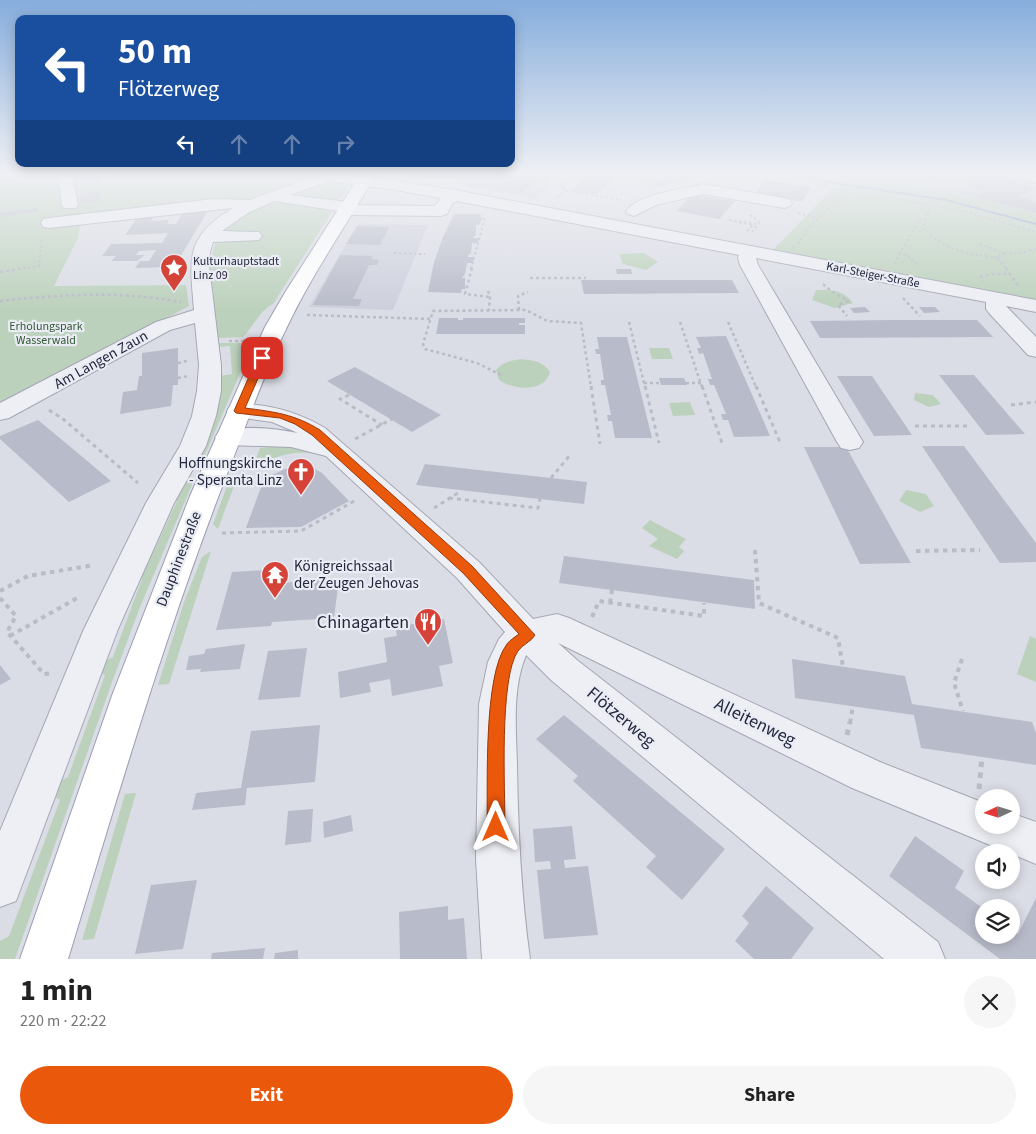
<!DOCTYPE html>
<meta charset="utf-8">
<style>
body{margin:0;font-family:"Source Sans 3",sans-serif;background:#f6f6f6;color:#222;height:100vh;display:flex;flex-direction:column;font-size:19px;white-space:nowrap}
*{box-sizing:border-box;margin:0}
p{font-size:16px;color:#767676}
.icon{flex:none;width:28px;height:28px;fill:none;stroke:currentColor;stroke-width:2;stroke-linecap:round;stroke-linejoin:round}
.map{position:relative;height:959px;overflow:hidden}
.panel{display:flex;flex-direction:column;background:#fff;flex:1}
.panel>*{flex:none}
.hud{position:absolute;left:15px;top:15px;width:500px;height:152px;border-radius:10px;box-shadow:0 2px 12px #0003;background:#1a4fa0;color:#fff;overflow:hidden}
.needle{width:32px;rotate:266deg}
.controls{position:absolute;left:975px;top:789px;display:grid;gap:10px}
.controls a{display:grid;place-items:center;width:45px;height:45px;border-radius:50%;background:#fff;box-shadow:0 2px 12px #0003;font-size:25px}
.pin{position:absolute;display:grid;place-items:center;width:42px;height:42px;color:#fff;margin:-21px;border-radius:10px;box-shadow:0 2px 8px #0006}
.me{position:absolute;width:55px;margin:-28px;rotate:0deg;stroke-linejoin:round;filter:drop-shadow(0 0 4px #0008)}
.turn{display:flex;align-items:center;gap:18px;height:105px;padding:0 20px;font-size:22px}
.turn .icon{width:65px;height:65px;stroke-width:2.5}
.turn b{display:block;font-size:35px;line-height:42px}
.lanes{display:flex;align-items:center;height:48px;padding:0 20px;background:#0003;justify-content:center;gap:25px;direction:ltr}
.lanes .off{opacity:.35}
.round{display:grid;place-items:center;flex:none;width:52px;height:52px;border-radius:26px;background:#f6f6f6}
.summary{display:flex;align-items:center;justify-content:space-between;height:85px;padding:0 20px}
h1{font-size:30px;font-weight:700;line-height:38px}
.button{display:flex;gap:10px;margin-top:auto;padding:10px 20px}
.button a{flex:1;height:58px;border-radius:30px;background:#ea580c;color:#fff;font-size:20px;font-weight:700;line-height:58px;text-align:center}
.button a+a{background:#f6f6f6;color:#222}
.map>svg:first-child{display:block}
.built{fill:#cdcfdc}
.green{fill:#bcd1bc}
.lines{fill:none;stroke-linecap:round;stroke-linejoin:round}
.stream{fill:#93a2c9;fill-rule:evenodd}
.building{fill:#b8bbc9}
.minor-casing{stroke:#a4a7b3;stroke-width:2}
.major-casing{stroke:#9a9eb3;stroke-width:2}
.path-far4{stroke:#b9bbc5;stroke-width:2;stroke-dasharray:2.5 2.5;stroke-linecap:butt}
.path-far3{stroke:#b9bbc5;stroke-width:2.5;stroke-dasharray:3 3;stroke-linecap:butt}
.path-far2{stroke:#b9bbc5;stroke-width:3;stroke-dasharray:4 4;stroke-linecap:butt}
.path-far1{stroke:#b9bbc5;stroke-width:4;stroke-dasharray:4.5 4.5;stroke-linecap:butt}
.path{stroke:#b9bbc5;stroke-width:5;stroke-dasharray:5.5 5.5;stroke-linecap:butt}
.minor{fill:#eeeff5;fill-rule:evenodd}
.major{fill:#fff;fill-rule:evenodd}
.route{fill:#ea580c;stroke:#983908}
.labels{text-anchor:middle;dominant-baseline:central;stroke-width:4.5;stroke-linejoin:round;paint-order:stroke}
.far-poi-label{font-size:12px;fill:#24283d;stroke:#eaecf4;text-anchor:start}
.far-street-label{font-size:12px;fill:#24283d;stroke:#eaecf4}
.far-park-label{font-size:12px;fill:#315932;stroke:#eaecf4}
.street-label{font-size:15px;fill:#24283d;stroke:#eaecf4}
.poi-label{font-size:15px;fill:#24283d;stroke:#eaecf4;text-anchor:end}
.near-poi-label{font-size:18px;fill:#24283d;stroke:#eaecf4;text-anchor:end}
.near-street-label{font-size:18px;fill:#24283d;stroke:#eaecf4}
</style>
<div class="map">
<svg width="1036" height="959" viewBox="0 0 1036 959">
<rect width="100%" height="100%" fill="#dbdde6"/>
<path class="built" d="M269,175H318L282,187Z
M409,175H548L547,189L534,199Z
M1021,175L1036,179V214L983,200L962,197L937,191L829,176Z
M358,224L428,225L393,310L309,307Z"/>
<path class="green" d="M269,175L282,187L244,202L81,220L78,238L54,286L186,285L189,306L0,409V176Z
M782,175H820L832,188L843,189L827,175L937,191L962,197L983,199L1036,214V300L771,252L832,189Z
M843,175H907L906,180L870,177L968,192V194Z
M330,180L350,186L342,198L333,201L295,197L301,191Z
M277,203L329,210L332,212L273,304C259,311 254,326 243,337L218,338C214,313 204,263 217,240C222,230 233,223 242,217C253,210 265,203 277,203Z
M644,253L658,262L646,270L623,264L619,254Z
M816,290C831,290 843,289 853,303L835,308L812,300Z
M218,343H253L199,469H190L220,376L232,374L230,346L218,347Z
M649,348H669L673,359H652Z
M520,359C532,360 543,361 550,372C545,393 513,390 499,380L496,370C503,362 510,361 520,359Z
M915,393L933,395L941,404L929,407L914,400Z
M690,402L695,415L673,416L669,403Z
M287,445L321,453L328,458C302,447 277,455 253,467L260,448Z
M230,478H237L218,529L213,524Z
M183,480H194L140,607L111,685L15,959H0V941L9,936L60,800L52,795L55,784L68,777L105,675L98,671L101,663L113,657L142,579L137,575L140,568L148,564L177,501L172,498Z
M906,490L926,494L934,506L920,512L899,501Z
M650,520L686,539L679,547L684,551L677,559L649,546L658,539L642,528Z
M211,551L169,684L158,685L184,602L202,557Z
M1030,636L1036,639V682L1017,674Z
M136,793L94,939L82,940L125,794Z"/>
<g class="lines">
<path class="stream" d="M812,175L829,181L946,199L1036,223V225L946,201L828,183L805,175Z"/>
</g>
<path class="building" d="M66,175L98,176L100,183L69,187Z
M434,175H548L547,182H531L530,187L520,193L495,192L496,187L463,186L465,180H432Z
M588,175H617L598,193L594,194L571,191Z
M671,175H704V176L658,187L647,183Z
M918,175H945L935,181Z
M955,175H989L1028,183L1024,185L1036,188L1019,195L1036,204V213L973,196L984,192L967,186L964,182L967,178Z
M764,180L811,187L802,202L755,195Z
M99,190L100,201L80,203L81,195L88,194L89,191Z
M692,194L735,201L719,219L677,211Z
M38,208V211L0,217V213Z
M184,211H208L174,267L135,268L140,261H149L156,250L139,251L136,255H145L137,261H111L116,256H102L111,244L162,243L168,233L125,235L141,213L157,212L151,221L169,220L167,224H176Z
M454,214H481L480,217H483L479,225H476V235L473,238H479L478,243H472L471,254H469L468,257H474L473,263H467L465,274L462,278H465V289H462L461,293L428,292L434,262L443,237Z
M357,226L389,227L380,245L346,244Z
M340,255L373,256L371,259L379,260L377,265H369L353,299H362L359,306L313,305Z
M616,269H631L632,274H617Z
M581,280H732L739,293L584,294Z
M865,307L870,312L854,313L850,308Z
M919,307H935L940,312L924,313Z
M439,318H458V320H463V318H525V323H519V325H525V334H436Z
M894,320H977L993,337L820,338L810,321Z
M726,336L754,399L770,436L734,437L728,420H723L721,414H726L714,385H710L708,379H712L703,353L699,354L697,348H701L696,337Z
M597,337H627L652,438H615L612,421H608L607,415H611L605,385H601V380H604L600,354H596L595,349H599Z
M178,348V385H173L171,406L120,414L123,392L137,390L139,376H142V353Z
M355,367L396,390L441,415L412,432L327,381Z
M939,375H974L1025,434L986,435Z
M837,376H872L912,435L874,436Z
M659,378H684L687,385H661Z
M38,420L73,449L111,481L69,502L0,439V436Z
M922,446H964L1036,543V562L1000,563Z
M804,447H846L911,563L860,564Z
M425,464L587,482L584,504L416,485Z
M305,467L315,469L322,473L349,501L301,527L246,528L263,482L268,477L285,469Z
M564,556L754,580L755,609L559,583Z
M283,569L280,583L339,579L334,618L272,622L271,626L216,630L232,572Z
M444,619L453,663L439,666L443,686L392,696L390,679L369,683L371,692L340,698L338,672L387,662L384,638L397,636L395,627Z
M245,644L240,669L200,672L201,669L186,670L189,656L204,654L206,649Z
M307,648L300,697L258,700L268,651Z
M792,659L905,676L912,704L1032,722L1036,733V765L921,748L914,715L795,698Z
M0,665L11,679L0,685Z
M564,715L725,849L682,900L646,867L656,856L573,781L578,776L536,739Z
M320,725L315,782L247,788L245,805L192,810L196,793L241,788L251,731Z
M313,809L311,842L285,845L288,811Z
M351,815L353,831L324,838L323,822Z
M572,826L576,859L564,860L565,868L588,866L598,935L544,939L537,870L551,869L550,861L535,862L533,829Z
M915,836L964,871L955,888L984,909V935H1011V929L1018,934L1036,898V959H1000L889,876Z
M197,880L183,949L135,954L151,885Z
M766,886L814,928L791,959H754L735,941L749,923L742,916Z
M448,906V920L464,918L467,959H400L399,912Z
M265,948L263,959H211L212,953Z
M298,950V959H274L275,953Z"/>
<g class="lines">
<defs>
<path id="minor" d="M58,175H72L78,205L76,208H64L62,205Z
M317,175H355L455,190L1036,300V312L1006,306L1036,337V357L1028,355L989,313L986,309V302L756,258L758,265L863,442L859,448L850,450L841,448L837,442L740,265L738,258L739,255L457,201L452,204L447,214L441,216L347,215L339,211L274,201L248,213L222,231L259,232L262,236L259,240L213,242L210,252L209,266L221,365V391L216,416L206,446L174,503L118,629L16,901L0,907V831L84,629L146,503L180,446L192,416L197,391L199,365L195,323L170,330L9,418L0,420V403L156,322L194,310C190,259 184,237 233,208L49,228L43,227L41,223L43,219L49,218L213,199L250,200ZM329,181L390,189L441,198L435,206L355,205L348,202L290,195Z
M1020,175H1036V182L1022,178Z
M703,184L784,198L790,200L792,203L790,206L784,208L703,194L656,205L634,216L628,214L626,211C638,194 683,189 703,184Z
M239,404C270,404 298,412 325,428L479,562L533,619L557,614L569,618L880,762L984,803V825H1011V813L1036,822V864L852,788L558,643L577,660L938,942L945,959H884L551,680L526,655C512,689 516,728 517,764C518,830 521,894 530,959H482L476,860L479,704L488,662L499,639L505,632L457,578L326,456L291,447L228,445L219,442L215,437L219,432C243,425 273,428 298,433L272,422L230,416L227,411L230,406Z"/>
<path id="major" d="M356,175H371L369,186C341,233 310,278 287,327C267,367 252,409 236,451C170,617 120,788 68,959H20L113,693L190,496L265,327L286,291L353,186Z"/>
</defs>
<use href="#minor" class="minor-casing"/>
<use href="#major" class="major-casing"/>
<path class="path-far4" d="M227,175L220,178L236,185L246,186
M563,175L564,179L569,181
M615,177L624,179
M647,177L652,179L642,181L649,185
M621,183L628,175
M247,186L260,179L257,175
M604,187L614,189
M837,188L959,210L1036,232
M566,191L622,200
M557,197L567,189L561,188L576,175
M927,204L929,210L923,227C940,249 970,255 997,258
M798,213L819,218
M750,215L760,222
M747,231L753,225L728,220L758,224
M752,232L759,223
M798,244L809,227L843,195L824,175
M980,244L1004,253L997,258L1007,269
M394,253L425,254
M1004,253H1022L1036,249
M899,254L920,219H925
M895,264L899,254L907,255L918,265
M18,269L39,266L42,238
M471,269L485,217"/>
<path class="path-far3" d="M472,268L465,294L490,297
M1006,268L1018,286
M0,272L26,268
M980,277L991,274H1011
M530,278H586
M823,284L830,290L848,301L838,305L847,316
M488,291L490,297L489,310
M903,298L920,316
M0,301C60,294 122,291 181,302
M519,310L518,296L528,292
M307,315L431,319
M629,322L645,387
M680,322L702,387
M728,322L756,387
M229,341H248
M178,363L187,361
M501,375L477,363L425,349L423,344L433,311L526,310L547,321L581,323L591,387
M178,378L188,376
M644,383H660
M686,383H701"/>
<path class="path-far2" d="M591,386L600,444
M645,386L659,443
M702,386L722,443
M756,386L780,442
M349,395L340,399L382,425
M1011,405L1036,402
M49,410L63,419L138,483
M915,426H970
M355,439L392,419
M551,478L570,455
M449,498L538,508L540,499
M434,508L461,491
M222,533L301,531L356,500"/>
<path class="path-far1" d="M755,550L759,603L838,638L843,667
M916,551L980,550
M0,591L28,576L94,565
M0,598L16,616L7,632L44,674L53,673
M610,603L612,590
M592,617L599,601L704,616V603
M10,636L79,597
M962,659L954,683L963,711
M850,723L853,706"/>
<path class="path" d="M847,735L850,722
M979,789L982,757"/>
<use href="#minor" class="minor"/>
<use href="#major" class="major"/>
</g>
<linearGradient id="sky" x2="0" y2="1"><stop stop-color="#86addc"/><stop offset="0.56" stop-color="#eff0f4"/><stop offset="1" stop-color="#eff0f4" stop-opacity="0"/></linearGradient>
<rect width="1036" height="310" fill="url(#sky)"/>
<path class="route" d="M262,355L267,358L245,408C275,412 294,414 320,430L472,566L535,635C531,642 523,644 518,651C499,678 505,790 505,827L502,833L496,835L490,833L487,827C488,786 483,675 507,644C510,640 515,637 519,634L463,573L312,435L295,424L280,418L236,413L234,411L257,358Z"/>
<defs>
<symbol id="sight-pin" viewBox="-11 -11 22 30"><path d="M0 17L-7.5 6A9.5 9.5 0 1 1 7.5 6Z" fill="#d54237" stroke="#eaecf4"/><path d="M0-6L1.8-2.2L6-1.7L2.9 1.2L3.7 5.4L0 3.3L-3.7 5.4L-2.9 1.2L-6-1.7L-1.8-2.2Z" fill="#fff"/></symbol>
<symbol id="church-pin" viewBox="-11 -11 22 30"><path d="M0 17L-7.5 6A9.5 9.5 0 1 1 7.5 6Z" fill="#d54237" stroke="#eaecf4"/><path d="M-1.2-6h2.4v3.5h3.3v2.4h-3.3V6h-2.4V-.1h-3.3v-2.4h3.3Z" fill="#fff"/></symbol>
<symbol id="temple-pin" viewBox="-11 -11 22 30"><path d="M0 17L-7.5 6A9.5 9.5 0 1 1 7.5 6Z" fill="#d54237" stroke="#eaecf4"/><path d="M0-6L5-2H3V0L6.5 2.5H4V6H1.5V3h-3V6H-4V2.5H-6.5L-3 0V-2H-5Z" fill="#fff"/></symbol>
<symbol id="restaurant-pin" viewBox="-11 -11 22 30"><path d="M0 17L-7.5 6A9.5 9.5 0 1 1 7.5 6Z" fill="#d54237" stroke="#eaecf4"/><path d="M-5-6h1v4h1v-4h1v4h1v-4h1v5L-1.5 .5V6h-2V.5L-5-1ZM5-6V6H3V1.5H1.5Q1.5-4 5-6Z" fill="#fff"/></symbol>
</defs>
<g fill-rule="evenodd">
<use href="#sight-pin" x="158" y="252" width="32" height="43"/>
<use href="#church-pin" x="285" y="456" width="32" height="43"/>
<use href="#temple-pin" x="259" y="559" width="32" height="43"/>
<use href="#restaurant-pin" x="412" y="606" width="32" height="43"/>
</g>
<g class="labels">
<g class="far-poi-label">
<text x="193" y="261">Kulturhauptstadt<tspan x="193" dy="14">Linz 09</tspan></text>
</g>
<g class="far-street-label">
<text transform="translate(873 275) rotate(11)">Karl-Steiger-Straße</text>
</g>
<g class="far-park-label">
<text x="46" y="326">Erholungspark<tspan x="46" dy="14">Wasserwald</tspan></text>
</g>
<g class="street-label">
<text transform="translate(101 360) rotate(-29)">Am Langen Zaun</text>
<text transform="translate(179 559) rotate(-69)">Dauphinestraße</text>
</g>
<g class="poi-label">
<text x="282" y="463">Hoffnungskirche<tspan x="282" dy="17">- Speranta Linz</tspan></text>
<text x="294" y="566" text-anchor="start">Königreichssaal<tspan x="294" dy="17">der Zeugen Jehovas</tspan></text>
</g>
<g class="near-poi-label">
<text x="409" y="622">Chinagarten</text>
</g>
<g class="near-street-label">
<text transform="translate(621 717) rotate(40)">Flötzerweg</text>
<text transform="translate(755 722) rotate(26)">Alleitenweg</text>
</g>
</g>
</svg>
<div class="controls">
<a><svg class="needle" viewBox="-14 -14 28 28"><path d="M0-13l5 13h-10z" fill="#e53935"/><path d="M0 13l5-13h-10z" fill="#767676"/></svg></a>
<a><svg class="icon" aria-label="sound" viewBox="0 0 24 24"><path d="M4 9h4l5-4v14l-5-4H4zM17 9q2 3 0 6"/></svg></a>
<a><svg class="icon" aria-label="layers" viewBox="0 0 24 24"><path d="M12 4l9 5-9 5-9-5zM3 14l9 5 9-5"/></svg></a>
</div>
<div class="pin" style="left:262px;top:358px;background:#d93025"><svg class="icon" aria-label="arrive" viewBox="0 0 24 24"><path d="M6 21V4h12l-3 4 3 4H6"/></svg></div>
<svg class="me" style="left:496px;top:827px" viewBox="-20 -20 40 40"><path d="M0-17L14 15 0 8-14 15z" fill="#ea580c" stroke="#fff" stroke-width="4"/></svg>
<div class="hud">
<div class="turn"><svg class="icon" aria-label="left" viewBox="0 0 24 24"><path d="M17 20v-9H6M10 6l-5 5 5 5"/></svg><div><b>50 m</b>Flötzerweg</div></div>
<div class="lanes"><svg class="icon" aria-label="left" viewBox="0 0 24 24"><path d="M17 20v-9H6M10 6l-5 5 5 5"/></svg><svg class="icon off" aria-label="ahead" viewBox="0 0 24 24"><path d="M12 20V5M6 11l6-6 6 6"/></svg><svg class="icon off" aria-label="ahead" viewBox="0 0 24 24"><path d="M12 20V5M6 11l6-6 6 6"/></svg><svg class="icon off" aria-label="right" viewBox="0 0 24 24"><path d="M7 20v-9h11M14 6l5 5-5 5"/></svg></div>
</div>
</div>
<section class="panel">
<div class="summary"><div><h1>1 min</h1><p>220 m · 22:22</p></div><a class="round"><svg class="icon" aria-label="close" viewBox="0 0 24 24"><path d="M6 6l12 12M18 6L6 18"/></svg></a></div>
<div class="button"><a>Exit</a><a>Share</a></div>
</section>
